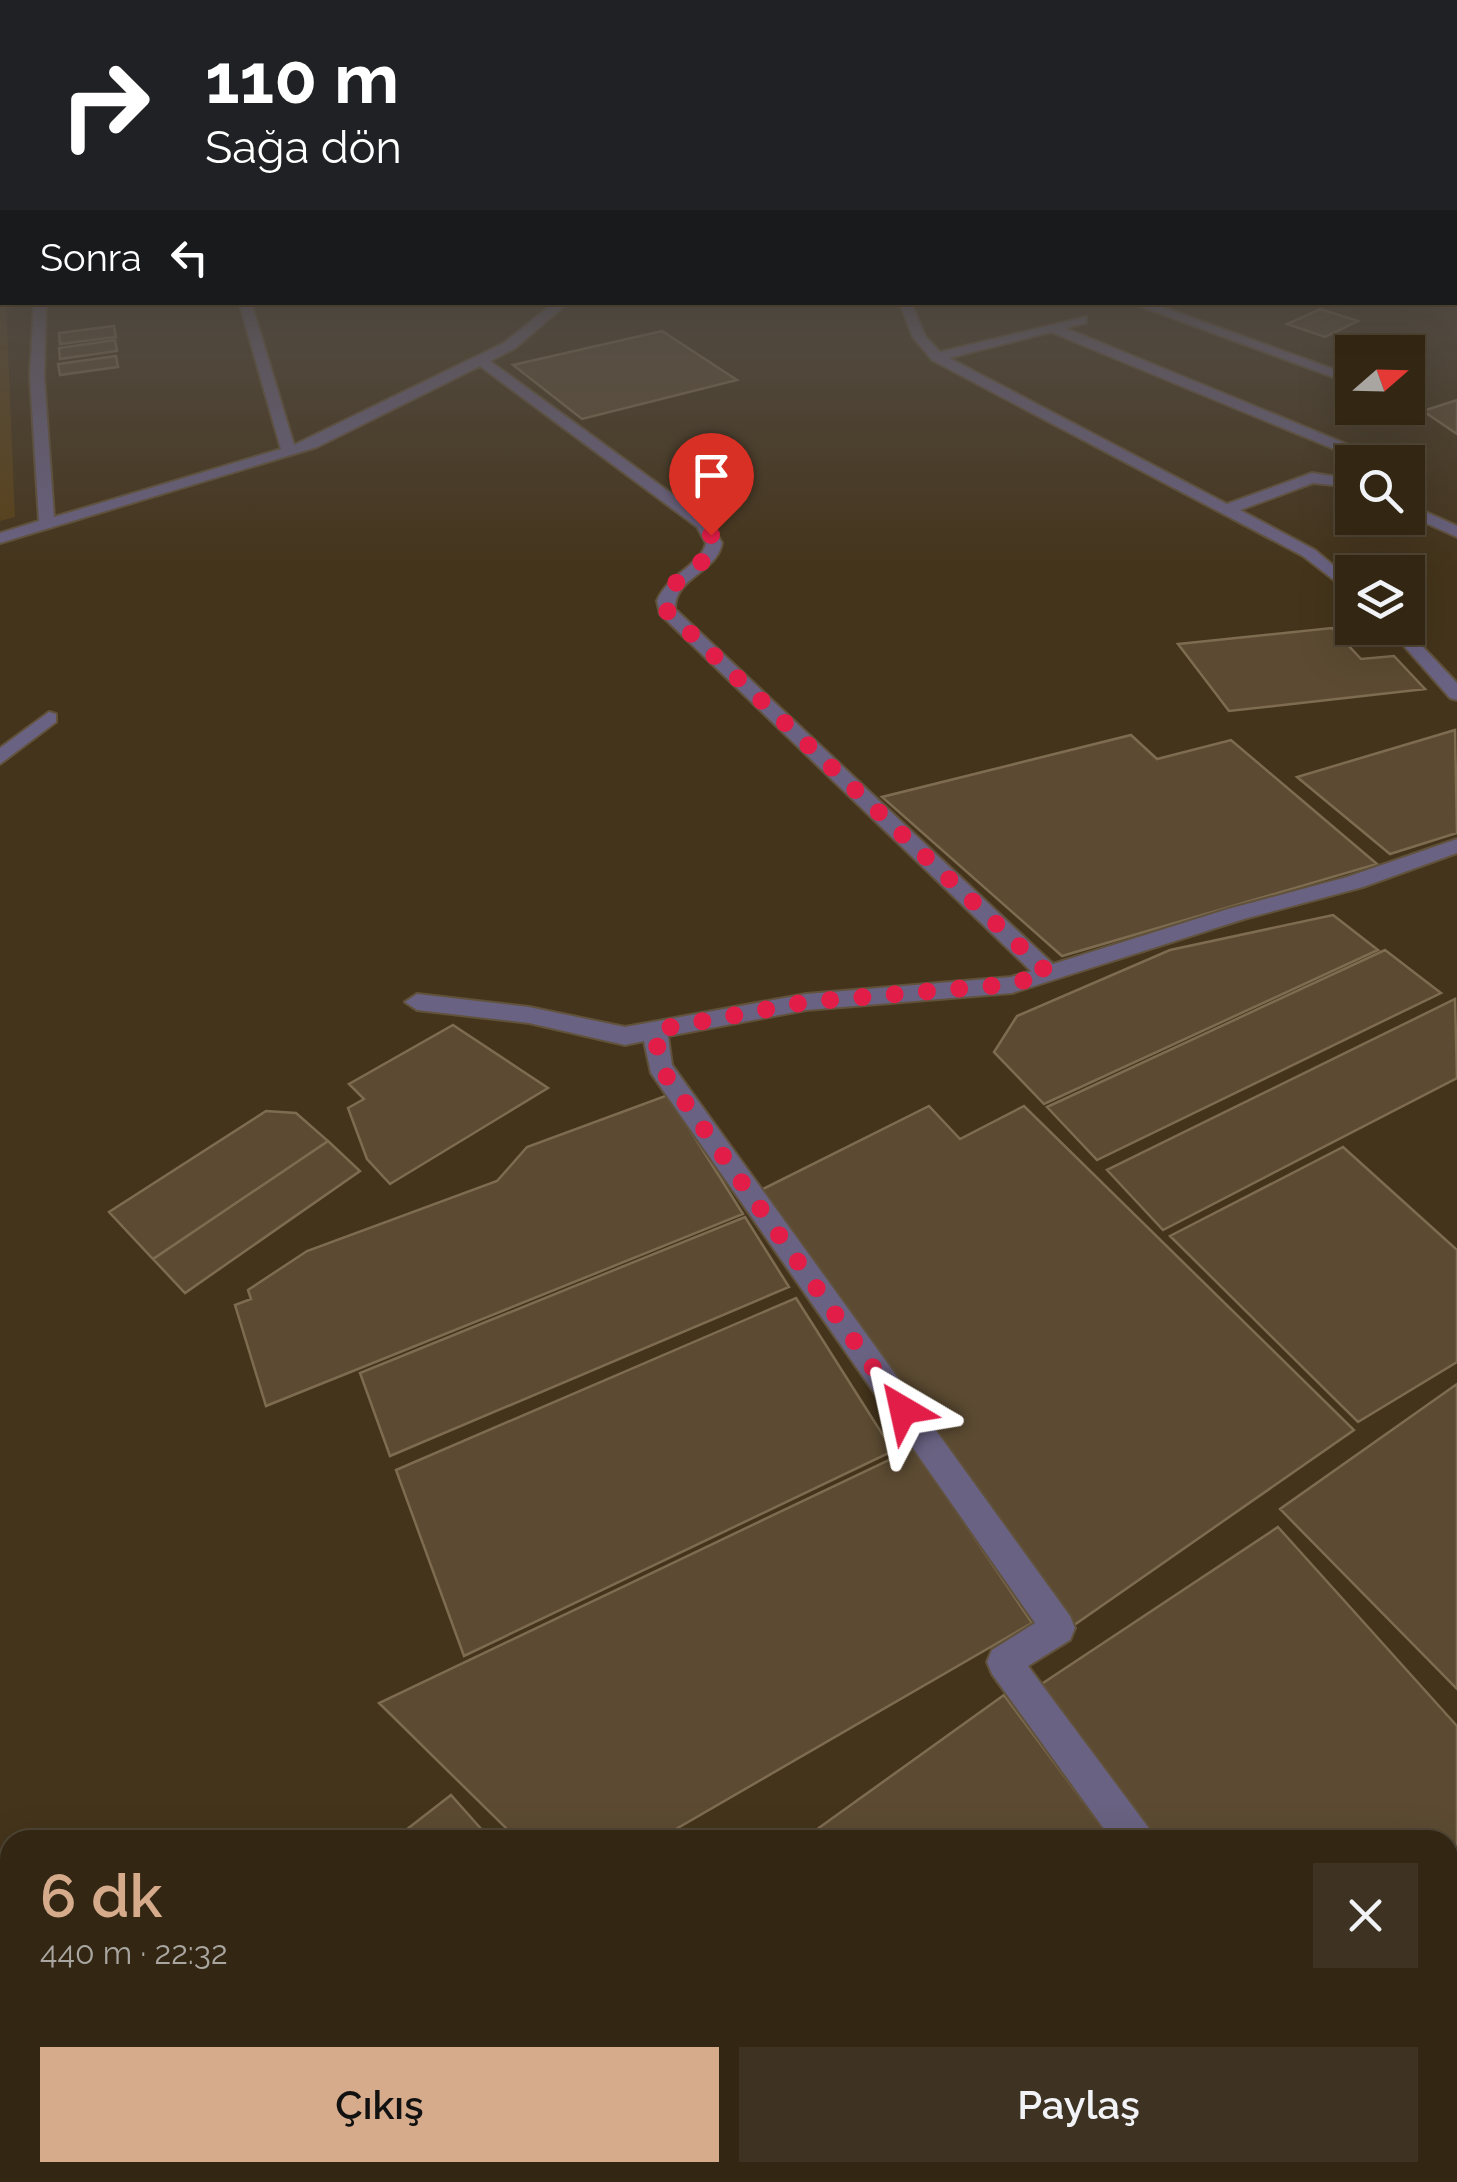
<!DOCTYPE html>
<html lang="tr">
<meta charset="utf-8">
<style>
body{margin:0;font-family:Raleway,sans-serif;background:#3e3322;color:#f1f3f6;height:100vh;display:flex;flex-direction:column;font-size:38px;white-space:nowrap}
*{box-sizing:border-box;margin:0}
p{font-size:32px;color:#a9a5a0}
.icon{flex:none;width:55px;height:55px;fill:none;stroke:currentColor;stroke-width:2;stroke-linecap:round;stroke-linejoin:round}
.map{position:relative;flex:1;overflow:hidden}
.panel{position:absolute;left:0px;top:1830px;width:1458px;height:352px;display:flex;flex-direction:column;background:#332714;border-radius:30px 30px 0 0;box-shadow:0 10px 40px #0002,0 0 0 2px #4e4434}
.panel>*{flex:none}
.banner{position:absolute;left:0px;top:0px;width:1458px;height:305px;box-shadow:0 10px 40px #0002,0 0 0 2px #4e4434;background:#202124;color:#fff;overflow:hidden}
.needle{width:65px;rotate:70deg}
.fabs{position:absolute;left:1335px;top:335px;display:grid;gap:20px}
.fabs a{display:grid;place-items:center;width:90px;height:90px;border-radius:0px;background:#332714;box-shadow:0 10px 40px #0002,0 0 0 2px #4e4434;font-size:50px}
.pin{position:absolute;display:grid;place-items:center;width:85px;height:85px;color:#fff;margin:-102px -42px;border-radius:50% 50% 50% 0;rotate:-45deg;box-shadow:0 0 10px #0007}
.pin .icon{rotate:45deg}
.me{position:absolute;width:110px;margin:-55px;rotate:324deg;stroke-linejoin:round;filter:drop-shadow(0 0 8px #0008)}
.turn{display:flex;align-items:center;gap:35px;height:210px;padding:0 40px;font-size:45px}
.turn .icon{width:130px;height:130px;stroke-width:2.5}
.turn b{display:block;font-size:70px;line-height:85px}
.then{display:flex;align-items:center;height:95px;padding:0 40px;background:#0003;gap:20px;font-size:38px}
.round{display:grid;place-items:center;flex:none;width:105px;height:105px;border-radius:0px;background:#3e3322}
.head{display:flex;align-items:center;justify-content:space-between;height:170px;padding:0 40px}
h1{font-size:60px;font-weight:600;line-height:75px;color:#d6ab8b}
.primary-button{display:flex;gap:20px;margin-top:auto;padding:20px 40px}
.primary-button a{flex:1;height:115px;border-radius:0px;background:#d6ab8b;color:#111;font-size:40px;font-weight:600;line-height:115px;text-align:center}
.primary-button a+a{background:#3e3322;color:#f1f3f6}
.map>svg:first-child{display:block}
.green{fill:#594118}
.building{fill:#5c4b32;stroke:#7e6c51;stroke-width:2.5}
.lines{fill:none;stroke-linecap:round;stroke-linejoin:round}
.minor-casing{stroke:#61523b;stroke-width:4}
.minor{fill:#6a6282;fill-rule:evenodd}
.route{stroke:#e11d48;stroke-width:18;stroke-dasharray:0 32.4}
</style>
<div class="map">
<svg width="1457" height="2182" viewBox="0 0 1457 2182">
<rect width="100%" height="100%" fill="#44341b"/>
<path class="green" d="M0,264L2,302L6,303L15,517L0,521Z"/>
<path class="building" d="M1320,309L1358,321L1325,337L1287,324Z
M114,326L116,337L60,344L59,333Z
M662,331L737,380L582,419L513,365Z
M115,340L117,351L60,359L59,348Z
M116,356L118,367L60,375L58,364Z
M1457,400V434L1423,411Z
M1332,628L1361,659L1394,656L1425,689L1229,711L1178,644Z
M1455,730L1457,833L1390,854L1297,777Z
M1131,735L1157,759L1231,740L1377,864L1062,956L882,797Z
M1333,915L1378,950L1044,1104L994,1052L1017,1016L1170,950Z
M1385,950L1441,993L1097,1160L1047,1107Z
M1455,999L1457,1078L1163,1230L1107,1170Z
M453,1025L548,1088L390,1184L367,1159L348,1108L364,1099L349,1084Z
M668,1095L743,1214L266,1406L235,1305L251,1299L248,1290L307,1251L497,1181L527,1147Z
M929,1106L960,1139L1024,1106L1354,1430L1067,1630L751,1195Z
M266,1111L296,1113L328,1141L153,1259L109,1212Z
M328,1141L360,1171L185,1293L153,1259Z
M1343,1147L1457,1250V1362L1358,1422L1170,1236Z
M745,1217L789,1287L390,1456L360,1373Z
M796,1298L893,1451L464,1656L396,1470Z
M1457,1384V1689L1280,1509Z
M914,1448L1032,1623L657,1840H518L379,1703Z
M1278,1527L1457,1726V1906L1448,1913V1840H1157L1040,1685Z
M1004,1695L1112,1840H802Z
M451,1795L491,1840H393Z
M10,2132V2172H318L307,2182H0V2140Z
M803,2172H1233L1223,2182H791Z"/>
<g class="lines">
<defs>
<path id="minor" d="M1455,280L1457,281V289L1455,288Z
M34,302H46L44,376L54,517L281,449L239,302H251L294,445L504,343L555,302H569L514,349L490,361L709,521L722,543C717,573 675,576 675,609L1053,964L1228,909L1347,877L1457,839V853L1363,887L1244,919L1012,993L806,1010L668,1036L672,1065L1070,1616L1075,1628L1070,1640L1028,1666L1148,1827L1154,1840H1112L992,1674L987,1662L992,1650L1035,1623L651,1073L644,1041L625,1045L529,1023L417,1010L405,1002L417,994L529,1007L625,1027L806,994L1011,977L1031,971L660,614L657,601C667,575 702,564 706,543L697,527L480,366L317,447L0,543V533L39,521L30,376Z
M899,302H911L925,336L940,352L1086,317V323L1065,328L1356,448V454H1346L1051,332L949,358L1227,504L1312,473L1352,479V487L1313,483L1240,510L1315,550L1352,581V594L1303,556L932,360L913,337Z
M1129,302H1148L1352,376V384Z
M1408,504L1457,526V537L1408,515Z
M1388,628H1405L1457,683V700L1450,698Z
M49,712L56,714V722L0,764V748Z
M1457,1945V1988L1448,1992V1948Z"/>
</defs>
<use href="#minor" class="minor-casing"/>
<use href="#minor" class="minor"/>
</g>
<linearGradient id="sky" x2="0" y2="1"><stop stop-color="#251d0f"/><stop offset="0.46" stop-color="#56504a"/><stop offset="1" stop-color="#56504a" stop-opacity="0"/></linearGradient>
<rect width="1457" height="570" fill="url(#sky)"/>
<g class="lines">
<path class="route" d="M711,535L712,554C695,568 661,586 666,610L1048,973L1012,984L806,1002L655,1030L660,1067L903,1410"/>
</g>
</svg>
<div class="fabs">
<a><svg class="needle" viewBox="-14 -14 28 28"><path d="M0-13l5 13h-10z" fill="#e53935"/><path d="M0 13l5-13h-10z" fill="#a9a5a0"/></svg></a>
<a><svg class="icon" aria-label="search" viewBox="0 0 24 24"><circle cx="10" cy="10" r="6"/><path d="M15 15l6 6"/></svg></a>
<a><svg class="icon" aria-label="layers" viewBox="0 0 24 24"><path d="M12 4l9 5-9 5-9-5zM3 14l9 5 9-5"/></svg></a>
</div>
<div class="pin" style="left:711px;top:535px;background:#d93025"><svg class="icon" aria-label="arrive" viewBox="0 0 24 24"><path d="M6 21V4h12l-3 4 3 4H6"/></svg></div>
<svg class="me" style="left:903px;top:1410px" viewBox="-20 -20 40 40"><path d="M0-17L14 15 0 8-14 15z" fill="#e11d48" stroke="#fff" stroke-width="4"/></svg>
<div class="banner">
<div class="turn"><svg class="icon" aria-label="right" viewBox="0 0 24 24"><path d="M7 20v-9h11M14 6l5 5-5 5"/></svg><div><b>110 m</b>Sağa dön</div></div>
<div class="then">Sonra<svg class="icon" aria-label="left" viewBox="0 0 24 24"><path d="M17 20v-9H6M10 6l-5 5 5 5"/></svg></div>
</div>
<section class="panel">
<div class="head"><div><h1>6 dk</h1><p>440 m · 22:32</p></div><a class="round"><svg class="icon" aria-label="close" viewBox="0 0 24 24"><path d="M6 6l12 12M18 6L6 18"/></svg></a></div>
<div class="primary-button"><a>Çıkış</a><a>Paylaş</a></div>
</section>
</div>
